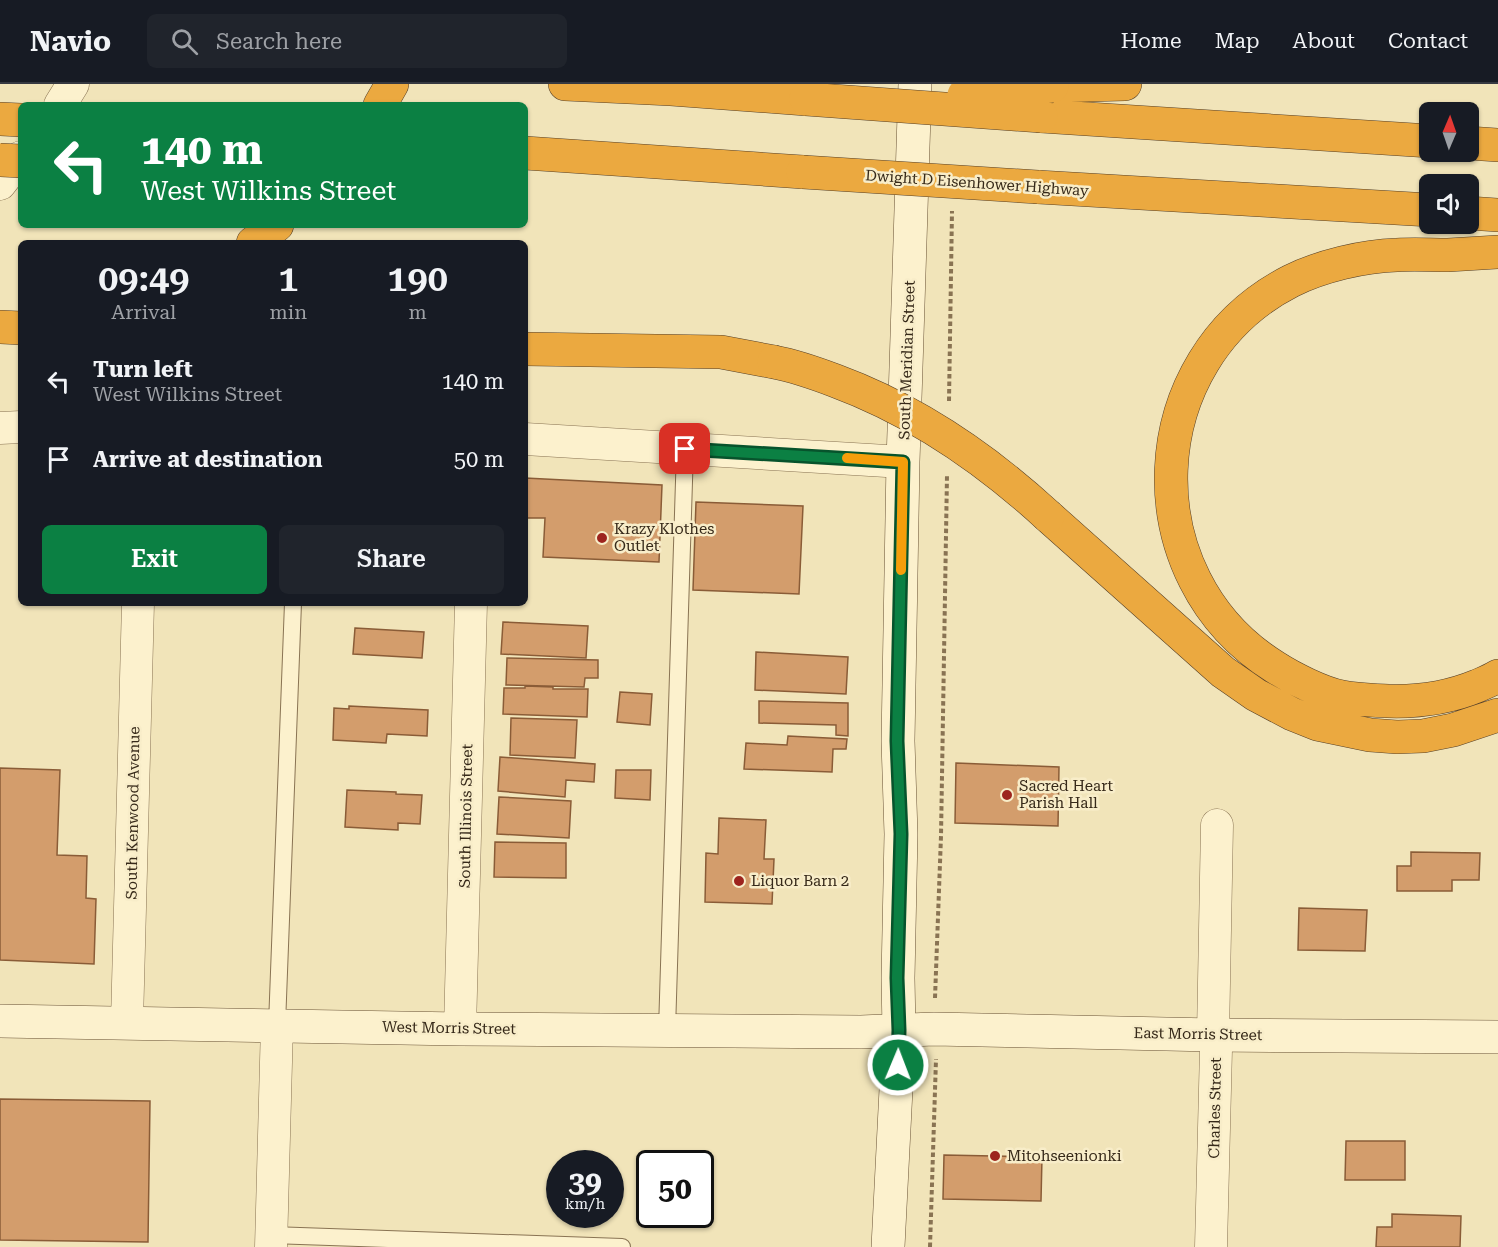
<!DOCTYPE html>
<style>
body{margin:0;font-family:"Roboto Serif",serif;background:#20242c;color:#f1f3f6;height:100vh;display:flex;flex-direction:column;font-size:22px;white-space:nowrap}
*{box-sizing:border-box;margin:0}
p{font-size:20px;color:#9ea1a6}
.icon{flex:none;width:33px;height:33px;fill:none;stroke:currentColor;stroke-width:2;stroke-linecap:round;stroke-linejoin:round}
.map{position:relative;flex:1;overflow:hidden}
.drawer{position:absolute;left:18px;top:156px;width:510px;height:366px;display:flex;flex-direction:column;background:#171b24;border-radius:9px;box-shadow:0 2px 4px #0004}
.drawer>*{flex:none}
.guide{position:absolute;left:18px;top:18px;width:510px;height:126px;border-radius:9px;box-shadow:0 2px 4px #0004;background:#0b8043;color:#fff;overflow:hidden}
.needle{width:39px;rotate:2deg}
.buttons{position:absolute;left:1419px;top:18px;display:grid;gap:12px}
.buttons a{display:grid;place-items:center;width:60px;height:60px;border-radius:9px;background:#171b24;box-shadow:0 2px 4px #0004;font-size:30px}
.speed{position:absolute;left:546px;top:1066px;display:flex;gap:12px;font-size:30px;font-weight:700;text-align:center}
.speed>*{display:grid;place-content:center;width:78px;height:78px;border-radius:50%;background:#171b24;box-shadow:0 2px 4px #0004;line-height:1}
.speed small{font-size:15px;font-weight:400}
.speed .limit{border:3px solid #111;border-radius:9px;background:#fff;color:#111}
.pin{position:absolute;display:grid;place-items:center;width:51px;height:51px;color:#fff;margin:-26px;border-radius:12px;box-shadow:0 3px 9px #0006}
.me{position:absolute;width:66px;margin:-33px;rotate:1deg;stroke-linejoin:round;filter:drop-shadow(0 0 4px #0008)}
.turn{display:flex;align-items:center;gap:21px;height:126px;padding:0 24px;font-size:27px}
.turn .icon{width:78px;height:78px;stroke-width:2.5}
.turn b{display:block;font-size:42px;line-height:51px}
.eta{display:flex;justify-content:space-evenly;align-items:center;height:102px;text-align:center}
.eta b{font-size:36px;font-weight:600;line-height:42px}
.action{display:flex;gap:12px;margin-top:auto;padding:12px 24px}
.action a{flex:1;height:69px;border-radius:9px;background:#0b8043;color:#fff;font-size:24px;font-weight:600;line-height:69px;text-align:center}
.action a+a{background:#20242c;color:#f1f3f6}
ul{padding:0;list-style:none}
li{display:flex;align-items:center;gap:18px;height:78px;padding:0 24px}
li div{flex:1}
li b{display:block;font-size:22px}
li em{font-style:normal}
header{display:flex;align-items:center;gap:36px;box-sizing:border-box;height:84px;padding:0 30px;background:#171b24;border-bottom:2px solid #363941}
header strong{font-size:28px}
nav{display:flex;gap:33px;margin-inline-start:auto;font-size:21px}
.search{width:420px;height:54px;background:#20242c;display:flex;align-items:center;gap:15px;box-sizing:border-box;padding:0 21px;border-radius:9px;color:#9ea1a6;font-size:22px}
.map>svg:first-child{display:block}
.building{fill:#d39d6c;stroke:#8a5c37;stroke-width:1.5}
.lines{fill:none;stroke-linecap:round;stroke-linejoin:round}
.lane-casing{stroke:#897353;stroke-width:18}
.street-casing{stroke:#897353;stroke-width:33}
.secondary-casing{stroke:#6a5336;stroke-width:34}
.highway-casing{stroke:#564028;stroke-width:34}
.path{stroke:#897353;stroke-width:4;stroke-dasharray:4.5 3;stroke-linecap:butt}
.lane{stroke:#fcf1cd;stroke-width:16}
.street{stroke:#fcf1cd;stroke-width:32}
.secondary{stroke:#fcf1cd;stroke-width:33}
.highway{stroke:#eba940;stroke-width:33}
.highway-bridge-casing{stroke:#564028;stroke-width:34;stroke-linecap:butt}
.highway-bridge{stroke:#eba940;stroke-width:33}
.route-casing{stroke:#07532c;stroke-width:15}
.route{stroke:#0b8043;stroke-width:10}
.slow{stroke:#f59e0b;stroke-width:10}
.poi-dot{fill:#9d241e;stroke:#f8edc9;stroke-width:2}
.labels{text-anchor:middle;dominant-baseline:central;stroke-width:5;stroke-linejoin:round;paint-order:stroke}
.street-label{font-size:15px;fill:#362919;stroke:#f8edc9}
.poi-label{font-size:15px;fill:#362919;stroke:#f8edc9;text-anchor:start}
</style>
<header>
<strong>Navio</strong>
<div class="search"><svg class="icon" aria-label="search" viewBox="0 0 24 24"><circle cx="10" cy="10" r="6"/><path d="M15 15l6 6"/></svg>Search here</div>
<nav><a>Home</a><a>Map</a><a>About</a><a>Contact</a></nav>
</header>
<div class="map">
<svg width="1498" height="1163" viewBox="0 0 1498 1163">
<rect width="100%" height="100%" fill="#f1e4b9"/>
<path class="building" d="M525,394L662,401L659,478L543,473L545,434H525Z
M696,418L803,422L799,510L693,506Z
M503,538L588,542L586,574L501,570Z
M355,544L424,548L422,574L353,570Z
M756,568L848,573L846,610L755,606Z
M507,574L598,576V594H585L584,603L506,601Z
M525,602L553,603V605H588L587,633L503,630L504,604H525Z
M620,608L652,610L650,641L617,638Z
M759,617L848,619V652L836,651V641L759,639Z
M349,622L428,626L427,652L387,650L386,659L333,656L334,624L349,625Z
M511,634L577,636L575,674L510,671Z
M788,652L847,655L846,665H833L832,688L744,685L746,659L787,661Z
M500,673L595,680L594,698L566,696L565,713L498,707Z
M956,679L1059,683L1058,742L955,739Z
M0,684L60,686L57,771L87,772L86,814L96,815L94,880L0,876Z
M616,686H651L650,716L615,714Z
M347,706L396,708V710L422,711L420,740L398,739V746L345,743Z
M499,713L571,717L569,754L497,750Z
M719,734L766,736L764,775H774L772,820L705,818L706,769L718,770Z
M495,758L566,759V794L494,793Z
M1411,768L1480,769L1479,796H1452V807H1397V782H1411Z
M1299,824L1367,826L1365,867L1298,866Z
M0,1015L150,1017L148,1158L0,1156Z
M1346,1057H1405V1096H1345Z
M944,1071L1042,1073L1041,1117L943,1115Z
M1392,1130L1461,1132L1460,1163H1376L1377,1143H1392Z"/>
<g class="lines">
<defs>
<path id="lane" d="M277,941L293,519
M667,946L685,365
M271,1151L622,1163"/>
<path id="street" d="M60,21L73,0
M0,100L21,73
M0,344L21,343
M525,355L903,378
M127,938L138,519
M460,945L471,519
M271,1163L277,941
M1211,1163L1216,965L1213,951L1217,741"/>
<path id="secondary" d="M0,937L460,945L861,948L934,945L1213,951L1498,953
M888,1163L899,946L898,894L901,750L898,657L903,378L915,0"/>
<path id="highway" d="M565,0L671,5L806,15
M1052,2L1125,0
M380,21L392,0
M1041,32L1430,57
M0,35L21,36
M1468,59L1498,61
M525,69L803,88
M1038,103L1430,126
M1468,129L1498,131
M253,159L277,141
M1498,168C1481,169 1464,170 1448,171C1431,171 1414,170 1397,171C1363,172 1321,182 1291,197C1138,275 1130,493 1275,583C1292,594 1322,609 1342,613C1357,616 1372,616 1388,617C1419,618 1448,614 1477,602C1484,599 1492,596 1498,592
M0,243L21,244
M525,265L721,268L774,278
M1048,432L1223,588L1256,611L1292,630L1317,640L1370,651L1397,653L1423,652L1453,646L1498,631"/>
</defs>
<use href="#lane" class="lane-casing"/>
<use href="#street" class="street-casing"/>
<use href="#secondary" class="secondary-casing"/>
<use href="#highway" class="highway-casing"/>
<path class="path" d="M949,317L952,127
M935,914L941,752L947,391
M930,1163L936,975"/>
<use href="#lane" class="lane"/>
<use href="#street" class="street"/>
<use href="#secondary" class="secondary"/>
<use href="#highway" class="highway"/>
<defs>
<path id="highway-bridge" d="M964,11L1052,2
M806,15L1041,32
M0,76L21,77
M803,88L1038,103
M774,278C795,282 815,289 836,297C917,327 985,374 1048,432"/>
</defs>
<use href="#highway-bridge" class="highway-bridge-casing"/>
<use href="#highway-bridge" class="highway-bridge"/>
</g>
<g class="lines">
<defs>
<path id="route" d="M685,365L903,378L897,657L901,750L897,894L899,946L898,981"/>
</defs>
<use href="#route" class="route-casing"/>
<use href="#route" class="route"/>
<path class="slow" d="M847,374L903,378L901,486"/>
</g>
<g class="poi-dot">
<circle cx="602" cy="454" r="6"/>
<circle cx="1007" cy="711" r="6"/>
<circle cx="739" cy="797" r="6"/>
<circle cx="995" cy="1072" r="6"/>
</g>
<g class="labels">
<g class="street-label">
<text transform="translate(977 99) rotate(4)">Dwight D Eisenhower Highway</text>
<text transform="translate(907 276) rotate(-88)">South Meridian Street</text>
<text transform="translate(133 729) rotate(-89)">South Kenwood Avenue</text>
<text transform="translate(466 732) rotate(-89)">South Illinois Street</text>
<text transform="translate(449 944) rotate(1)">West Morris Street</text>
<text transform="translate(1198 950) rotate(1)">East Morris Street</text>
<text transform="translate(1215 1024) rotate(-89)">Charles Street</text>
</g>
<g class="poi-label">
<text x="614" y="445">Krazy Klothes<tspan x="614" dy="17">Outlet</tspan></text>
<text x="1019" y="702">Sacred Heart<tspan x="1019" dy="17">Parish Hall</tspan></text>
<text x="751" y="797">Liquor Barn 2</text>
<text x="1007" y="1072">Mitohseenionki</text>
</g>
</g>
</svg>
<div class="buttons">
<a><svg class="needle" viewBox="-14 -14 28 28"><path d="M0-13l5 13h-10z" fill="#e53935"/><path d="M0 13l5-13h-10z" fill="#9ea1a6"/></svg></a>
<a><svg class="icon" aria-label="sound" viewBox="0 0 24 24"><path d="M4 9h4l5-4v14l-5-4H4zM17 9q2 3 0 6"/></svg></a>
</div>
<div class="speed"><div>39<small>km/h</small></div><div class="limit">50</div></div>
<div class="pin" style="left:685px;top:365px;background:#d93025"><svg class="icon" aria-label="arrive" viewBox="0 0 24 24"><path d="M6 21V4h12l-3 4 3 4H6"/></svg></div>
<svg class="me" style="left:898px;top:981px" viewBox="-20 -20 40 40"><circle r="17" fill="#0b8043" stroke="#fff" stroke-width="3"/><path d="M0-11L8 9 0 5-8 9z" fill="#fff"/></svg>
<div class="guide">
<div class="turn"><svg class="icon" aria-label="left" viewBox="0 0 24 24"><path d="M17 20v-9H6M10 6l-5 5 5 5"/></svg><div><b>140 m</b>West Wilkins Street</div></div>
</div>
<section class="drawer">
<div class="eta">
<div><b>09:49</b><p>Arrival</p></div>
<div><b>1</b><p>min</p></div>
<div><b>190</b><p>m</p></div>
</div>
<ul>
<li><svg class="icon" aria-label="left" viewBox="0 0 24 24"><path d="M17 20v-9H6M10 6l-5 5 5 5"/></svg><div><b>Turn left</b><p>West Wilkins Street</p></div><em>140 m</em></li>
<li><svg class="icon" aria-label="arrive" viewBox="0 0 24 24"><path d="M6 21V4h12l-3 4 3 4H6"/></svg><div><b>Arrive at destination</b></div><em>50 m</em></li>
</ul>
<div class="action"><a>Exit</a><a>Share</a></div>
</section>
</div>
